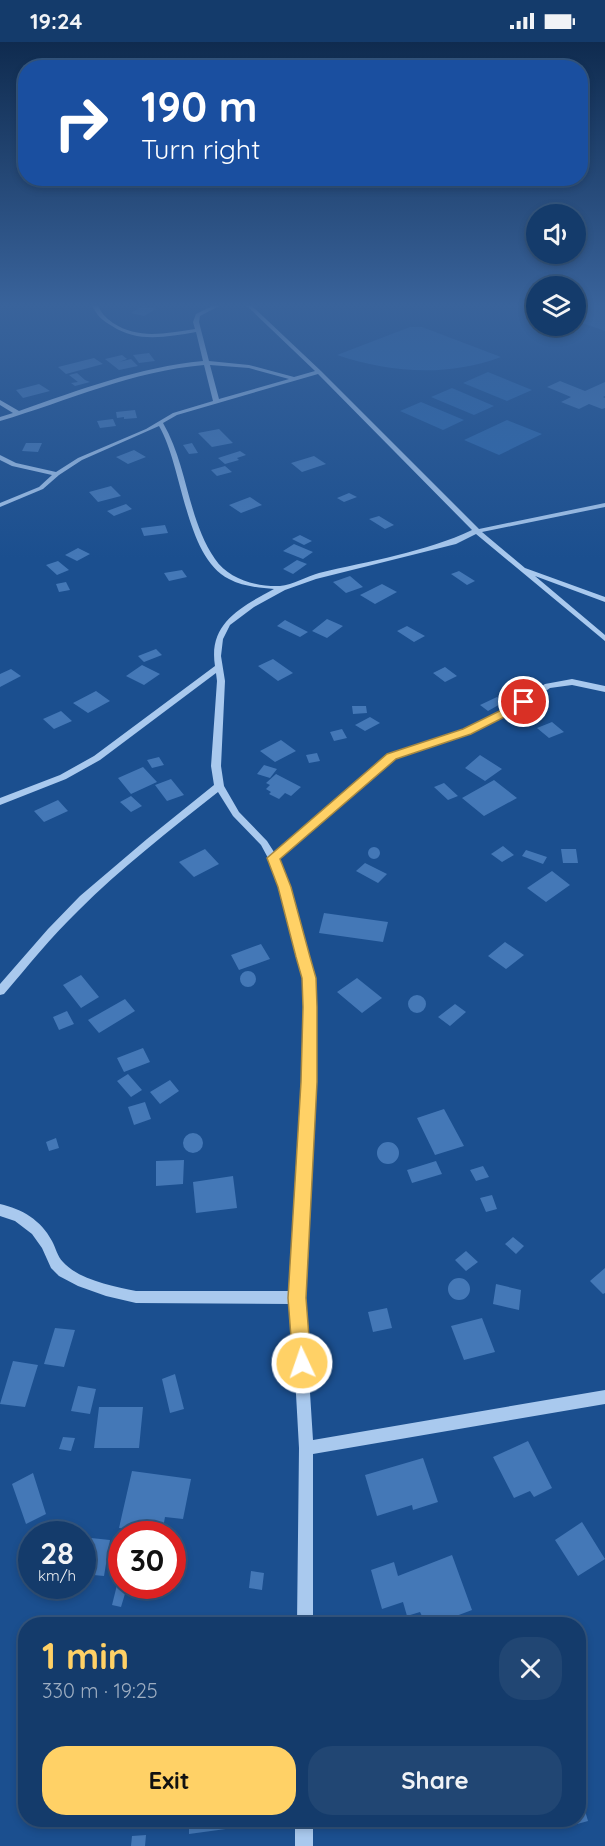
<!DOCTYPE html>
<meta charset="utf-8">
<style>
body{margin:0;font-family:Quicksand,sans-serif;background:#214673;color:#f1f3f6;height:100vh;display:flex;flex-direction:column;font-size:22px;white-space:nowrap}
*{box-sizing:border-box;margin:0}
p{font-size:20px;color:#9dadc1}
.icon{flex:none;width:33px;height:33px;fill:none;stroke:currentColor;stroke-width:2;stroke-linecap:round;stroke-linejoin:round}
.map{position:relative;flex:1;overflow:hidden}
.sheet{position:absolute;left:18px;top:1575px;width:568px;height:210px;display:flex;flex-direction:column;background:#143b6b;border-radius:24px;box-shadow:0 3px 9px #0003,0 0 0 2px #33557e}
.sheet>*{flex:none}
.hud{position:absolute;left:18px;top:18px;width:570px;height:126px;border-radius:24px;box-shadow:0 3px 9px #0003,0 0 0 2px #33557e;background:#1a4fa0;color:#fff;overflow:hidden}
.fabs{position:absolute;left:526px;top:162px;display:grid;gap:12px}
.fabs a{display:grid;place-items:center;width:60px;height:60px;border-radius:50%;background:#143b6b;box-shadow:0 3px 9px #0003,0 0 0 2px #33557e;font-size:30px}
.speed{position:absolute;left:18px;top:1479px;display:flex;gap:12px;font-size:30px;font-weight:700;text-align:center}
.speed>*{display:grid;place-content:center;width:78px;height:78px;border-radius:50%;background:#143b6b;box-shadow:0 3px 9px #0003,0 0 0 2px #33557e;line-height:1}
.speed small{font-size:15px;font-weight:400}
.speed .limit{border:9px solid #d22;background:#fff;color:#111}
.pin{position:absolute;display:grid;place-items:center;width:51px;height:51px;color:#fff;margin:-26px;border:3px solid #fff;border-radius:50%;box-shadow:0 2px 6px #0007}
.me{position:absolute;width:66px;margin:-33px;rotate:357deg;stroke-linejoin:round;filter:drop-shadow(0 0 4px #0008)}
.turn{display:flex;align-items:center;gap:21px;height:126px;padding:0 24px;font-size:27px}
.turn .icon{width:78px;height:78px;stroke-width:2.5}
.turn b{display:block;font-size:42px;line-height:51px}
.round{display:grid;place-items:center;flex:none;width:63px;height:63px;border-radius:24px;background:#214673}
.headline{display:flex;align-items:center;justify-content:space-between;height:102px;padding:0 24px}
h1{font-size:36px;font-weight:700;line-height:45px;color:#ffd166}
.cta{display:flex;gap:12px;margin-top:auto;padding:12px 24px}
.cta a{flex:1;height:69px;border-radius:24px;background:#ffd166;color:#111;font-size:24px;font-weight:700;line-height:69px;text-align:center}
.cta a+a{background:#214673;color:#f1f3f6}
.status{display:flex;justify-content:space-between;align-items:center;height:42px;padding:0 30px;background:#143b6b;direction:ltr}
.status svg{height:16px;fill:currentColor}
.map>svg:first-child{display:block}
.green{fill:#2e69ad}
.building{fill:#4478b7}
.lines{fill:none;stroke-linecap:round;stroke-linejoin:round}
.minor{fill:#a9c9ee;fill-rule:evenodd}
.route{fill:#ffd166;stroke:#a68842;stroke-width:1.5}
</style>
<div class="status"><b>19:24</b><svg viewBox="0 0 49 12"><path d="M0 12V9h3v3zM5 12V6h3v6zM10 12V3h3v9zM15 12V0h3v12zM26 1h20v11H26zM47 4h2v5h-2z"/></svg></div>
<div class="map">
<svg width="605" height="1804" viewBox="0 0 605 1804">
<rect width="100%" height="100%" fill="#1b4f8f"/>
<path class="green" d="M576,263H605V289L576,279Z
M410,285H422L501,315C448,335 390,331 337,313Z
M488,330L532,348L507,359L463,341Z
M452,346L494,364L474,373L431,355Z
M421,360L464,378L443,388L400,369Z
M507,378L542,392L499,413L464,398Z"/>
<path class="building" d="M143,264L156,267L144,274L131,271Z
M149,311L155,319L139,321L133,313Z
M122,313L127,317L119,320L131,317L138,324L119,328L105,317Z
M94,316L103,322L66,332L58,325Z
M77,331L85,338L90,340L75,344L71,341L78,340L69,333Z
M560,339L585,349L605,340V354L603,355L605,356V366L602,367L589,362L579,367L561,360L571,355L547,345Z
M39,342L50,349L23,356L16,348Z
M135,368L137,376L124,377V375L117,376L116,370Z
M113,377L116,384L100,386L97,379Z
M219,387L233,401L212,405L198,391Z
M26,401H42L38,410L22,409Z
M192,401L198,411L189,412L183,403Z
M134,408L146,415L128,422L116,415Z
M240,409L246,413L237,416L239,418L225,422L218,416Z
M314,414L326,422L302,430L291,421Z
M225,424L232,430L217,434L211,428Z
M111,444L121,454L98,460L89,450Z
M349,451L357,455L344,460L337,456Z
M250,455L262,463L241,471L229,463Z
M126,462L132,467L114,474L107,469Z
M379,474L394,483L385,487L369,477Z
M165,483L168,491L144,494L141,486Z
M300,493L312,499L304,503L292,497Z
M294,502L313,510L303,517L283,509Z
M78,506L90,512L77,519L65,513Z
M297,518L307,522L293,532L283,527Z
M58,519L69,528L57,533L46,523Z
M182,528L187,535L169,539L164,531Z
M459,529L475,539L467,543L451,532Z
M350,534L363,545L346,551L333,540Z
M66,540L70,548L59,550L56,542Z
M382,542L397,550L375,562L360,553Z
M327,577L343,584L327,596L312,589Z
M285,578L308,590L300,595L277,584Z
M407,584L425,594L414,600L397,589Z
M156,607L162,613L144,620L138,614Z
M273,617L293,631L278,639L258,624Z
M142,623L160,632L144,643L126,634Z
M445,625L457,634L445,640L433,631Z
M11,627L21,634L0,645V632Z
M96,649L110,659L88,671L73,661Z
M497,655L504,660L488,669L480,663Z
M352,664H366L367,671L353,672Z
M61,669L72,679L54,687L43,677Z
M370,675L380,681L365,689L355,683Z
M552,680L564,690L549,696L537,686Z
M342,687L347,696L334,699L330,690Z
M281,698L296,709L275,720L260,709Z
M317,711L320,719L309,721L306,713Z
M480,713L502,727L485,739L465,726Z
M159,715L164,723L152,726L147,718Z
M264,723L277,727L270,736L257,732Z
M143,725L157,740L131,752L118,736Z
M276,732L301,745L291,754L285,751L279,757L269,752L271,750L266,747L270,743L266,741Z
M171,737L184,753L167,759L155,743Z
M494,738L517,756L484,774L462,756Z
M444,741L458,754L448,758L434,745Z
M131,754L142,764L131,770L120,760Z
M58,758L68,769L44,780L34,769Z
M503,804L514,813L502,820L491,812Z
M368 811a6 6 0 1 1 12 0a6 6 0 1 1-12 0Z
M205,807L219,822L194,835L179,820Z
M561,807H576L578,821H563Z
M526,808L547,815L543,822L522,814Z
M365,821L387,832L378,841L356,829Z
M552,829L570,843L546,860L527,846Z
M324,871L388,880L383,900L319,891Z
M505,900L524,913L506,927L488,914Z
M261,902L270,917L239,928L231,913Z
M240 937a8 8 0 1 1 16 0a8 8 0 1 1-16 0Z
M81,933L99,955L81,966L63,943Z
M357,936L382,956L362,971L337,950Z
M408 962a9 9 0 1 1 18 0a9 9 0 1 1-18 0Z
M125,957L135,969L99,991L88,978Z
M455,962L466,970L450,984L438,975Z
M67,969L74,982L59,988L53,975Z
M143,1006L150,1020L124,1030L117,1016Z
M128,1032L142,1048L131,1055L117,1039Z
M170,1038L179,1049L160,1062L150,1050Z
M145,1060L151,1077L134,1083L128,1065Z
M444,1067L464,1104L435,1113L417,1076Z
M183 1101a10 10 0 1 1 20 0a10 10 0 1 1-20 0Z
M56,1096L59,1106L49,1109L46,1100Z
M377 1111a11 11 0 1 1 22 0a11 11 0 1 1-22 0Z
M184,1118L183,1142L156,1144V1119Z
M436,1119L442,1132L412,1141L407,1128Z
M483,1124L489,1135L476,1139L470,1128Z
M233,1134L237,1166L196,1171L193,1140Z
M492,1153L497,1167L486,1170L480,1156Z
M513,1195L524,1204L516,1212L505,1202Z
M466,1209L478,1220L466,1229L455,1218Z
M605,1226V1251L603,1252L590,1239Z
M448 1247a11 11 0 1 1 22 0a11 11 0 1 1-22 0Z
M496,1242L521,1248L519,1268L493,1262Z
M387,1266L392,1286L373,1290L368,1270Z
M482,1276L495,1310L464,1318L451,1284Z
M55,1286L75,1288L64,1325L44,1322Z
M13,1319L38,1323L25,1365L0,1362Z
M175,1332L184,1367L170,1371L162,1337Z
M78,1344L96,1347L90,1372L71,1369Z
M99,1365H143L139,1406H94Z
M63,1395L75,1396L71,1409L59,1407Z
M528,1399L552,1446L534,1455L530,1449L514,1456L493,1415Z
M423,1416L438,1460L413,1468L412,1463L377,1474L365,1433Z
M132,1429L191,1437L183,1477L165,1475L162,1492L119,1486Z
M33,1431L46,1472L26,1482L12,1442Z
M582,1480L605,1517L578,1534L555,1498Z
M91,1496L110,1498L104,1534L83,1532Z
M452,1513L472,1568L435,1582H426L420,1570L407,1574L403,1560L382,1567L371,1528L394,1520L398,1534Z
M251,1529L264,1531L262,1548L249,1546Z
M117,1543L127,1545L121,1565L112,1563Z
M580,1752L588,1779L570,1784L568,1778H579Z
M189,1778H232L233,1786L189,1792Z
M146,1793L145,1804H131L132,1794Z"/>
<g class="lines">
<path class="minor" d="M92,263H98C101,271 106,276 113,281C139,298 166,291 195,287L193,280L196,272L214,263H221L200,274L199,280L209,319L249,323L294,335L315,329L246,263H251L321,329L479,487L605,461V465L482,490L525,526L605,555V560L535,534L605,593V599L476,492L456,502L316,537L285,548L254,565L230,583L223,597L221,614L225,639L221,724L224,744L239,770L267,799L274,810L388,713L464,687L521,658L545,642L572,637L605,644V650L572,643L550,646L527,662L470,691L394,717L278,817L289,845L314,936L315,1040L304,1256L313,1398L605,1348V1362L313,1412V1582H297L299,1406L291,1262L136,1261L106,1254L78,1244L59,1234L51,1226L42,1206L32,1192L15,1179L0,1174V1162C22,1167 41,1178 52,1199C56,1206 57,1214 63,1220C79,1238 113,1244 136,1249H291L303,1040L304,936L279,845L268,816L261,803L233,774L218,750C170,788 121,826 78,869C51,895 28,924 4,952L0,953V942L48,887L80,854L147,797L214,743L211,724L217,639L216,631L100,718L66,737L0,763V756L60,733L94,714L215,624C208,581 241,565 274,547C259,546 242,544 229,537C185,515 183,425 159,384L82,418L59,433L43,447L0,465V461L39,445L52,433L12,424L0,418V413L16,421L56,430L78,416L146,387L173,371L213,359L204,323C132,329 68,359 0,379V375L13,371L0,363V358L19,369C79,348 139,325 203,319L196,290C166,295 138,301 112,284C103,279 96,273 92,263ZM210,323L249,326L289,337L219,357ZM318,332L472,488C426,510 369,519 319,531C307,534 293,543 280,544C257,545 228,537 215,517C187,476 188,424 163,381L177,373Z
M295,1778H313V1804H295Z"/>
</g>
<linearGradient id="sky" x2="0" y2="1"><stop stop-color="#0f2b4f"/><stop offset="0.51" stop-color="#39639b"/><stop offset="1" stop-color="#39639b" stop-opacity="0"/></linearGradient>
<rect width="605" height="516" fill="url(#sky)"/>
<path class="route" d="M524,657L528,658V663L471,692L396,717L280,817L291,845L310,915L316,936L317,965V1040L306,1256L311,1321L308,1328L302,1330L296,1328L293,1321L288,1256L301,1040L303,965L302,936L296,915L278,845L267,816L387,712L463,687Z"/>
</svg>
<div class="fabs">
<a><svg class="icon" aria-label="sound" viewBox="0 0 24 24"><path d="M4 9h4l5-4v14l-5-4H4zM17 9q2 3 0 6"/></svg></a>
<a><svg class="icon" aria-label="layers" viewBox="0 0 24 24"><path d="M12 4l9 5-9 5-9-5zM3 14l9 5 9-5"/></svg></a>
</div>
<div class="speed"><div>28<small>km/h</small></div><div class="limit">30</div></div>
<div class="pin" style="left:524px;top:660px;background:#d93025"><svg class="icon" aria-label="arrive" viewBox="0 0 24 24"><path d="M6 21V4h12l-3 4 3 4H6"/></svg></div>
<svg class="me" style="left:302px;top:1321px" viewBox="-20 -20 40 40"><circle r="17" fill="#ffd166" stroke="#fff" stroke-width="3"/><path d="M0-11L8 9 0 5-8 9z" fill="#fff"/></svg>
<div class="hud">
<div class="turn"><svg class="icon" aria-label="right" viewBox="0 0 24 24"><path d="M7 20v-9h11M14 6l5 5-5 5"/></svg><div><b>190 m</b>Turn right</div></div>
</div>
<section class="sheet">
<div class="headline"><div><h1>1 min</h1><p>330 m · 19:25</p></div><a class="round"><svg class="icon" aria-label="close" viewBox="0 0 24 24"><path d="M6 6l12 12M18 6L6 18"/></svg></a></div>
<div class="cta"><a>Exit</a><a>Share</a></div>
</section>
</div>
